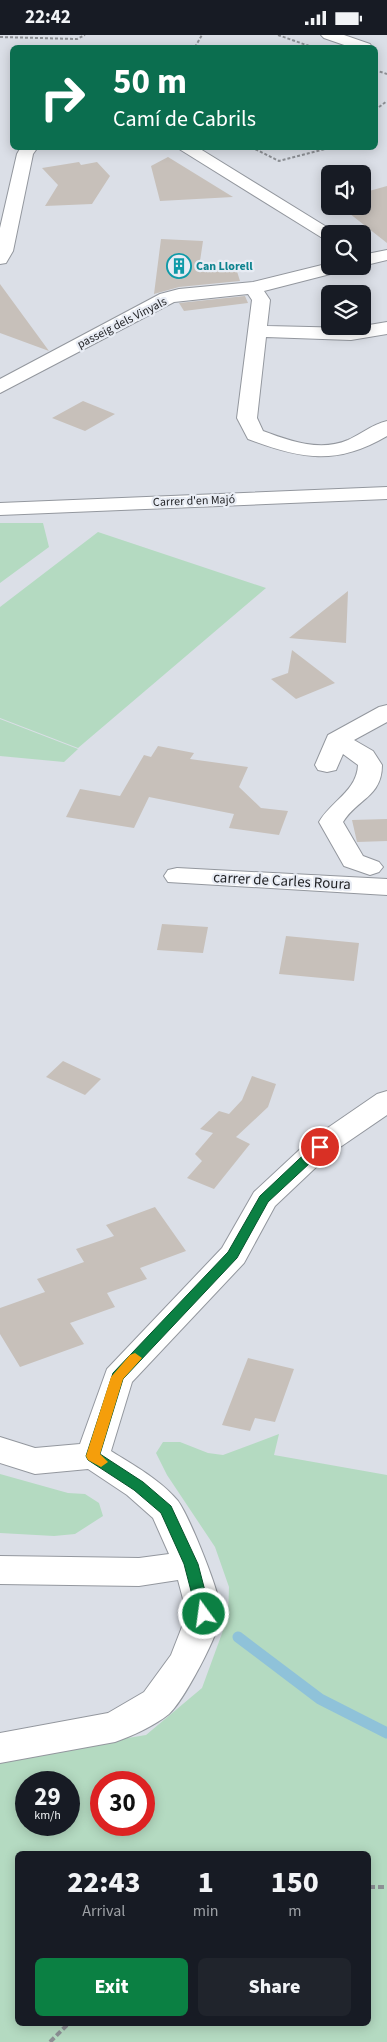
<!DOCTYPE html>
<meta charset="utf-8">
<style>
body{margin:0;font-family:"Source Sans 3",sans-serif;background:#20242c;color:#f1f3f6;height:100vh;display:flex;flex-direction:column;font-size:19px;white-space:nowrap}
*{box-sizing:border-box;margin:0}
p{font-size:16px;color:#9ea1a6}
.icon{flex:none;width:28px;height:28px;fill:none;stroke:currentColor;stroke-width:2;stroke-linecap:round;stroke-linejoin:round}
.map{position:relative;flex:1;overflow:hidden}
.details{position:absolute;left:15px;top:1816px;width:356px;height:175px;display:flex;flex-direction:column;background:#171b24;border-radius:8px;box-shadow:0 2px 12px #0003}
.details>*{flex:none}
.banner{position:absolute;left:10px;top:10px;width:368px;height:105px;border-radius:8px;box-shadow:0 2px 12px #0003;background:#0b6e4f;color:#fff;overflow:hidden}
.buttons{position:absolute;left:321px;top:130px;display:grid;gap:10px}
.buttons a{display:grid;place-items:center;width:50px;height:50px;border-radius:8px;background:#171b24;box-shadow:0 2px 12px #0003;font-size:25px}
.speed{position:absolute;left:15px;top:1736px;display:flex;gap:10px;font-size:25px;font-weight:700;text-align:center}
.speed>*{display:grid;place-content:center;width:65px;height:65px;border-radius:50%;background:#171b24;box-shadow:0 2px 12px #0003;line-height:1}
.speed small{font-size:12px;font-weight:400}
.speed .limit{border:8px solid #d22;background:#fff;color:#111}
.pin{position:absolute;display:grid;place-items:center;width:42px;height:42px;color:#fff;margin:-21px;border:2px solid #fff;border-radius:50%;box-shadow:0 1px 5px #0007}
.me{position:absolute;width:55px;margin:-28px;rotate:346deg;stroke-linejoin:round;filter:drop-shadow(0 0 4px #0008)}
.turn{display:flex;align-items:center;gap:18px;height:105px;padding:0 20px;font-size:22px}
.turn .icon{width:65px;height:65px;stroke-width:2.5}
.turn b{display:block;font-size:35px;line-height:42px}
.eta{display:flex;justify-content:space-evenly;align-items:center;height:85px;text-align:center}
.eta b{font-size:30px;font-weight:800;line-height:35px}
.button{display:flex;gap:10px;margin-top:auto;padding:10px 20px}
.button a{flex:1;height:58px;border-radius:8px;background:#0b8043;color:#fff;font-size:20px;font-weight:800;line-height:58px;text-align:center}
.button a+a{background:#20242c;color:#f1f3f6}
.status{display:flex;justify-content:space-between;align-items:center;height:35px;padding:0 25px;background:#171b24;direction:ltr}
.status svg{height:14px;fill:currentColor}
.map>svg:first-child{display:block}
.green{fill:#b4dac1;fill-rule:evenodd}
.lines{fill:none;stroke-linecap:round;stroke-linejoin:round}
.stream{stroke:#8fc2d9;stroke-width:11}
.building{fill:#c7c0ba}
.minor-casing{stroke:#93979e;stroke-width:2}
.path-far1{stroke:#8d9095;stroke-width:2;stroke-dasharray:3 2;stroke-linecap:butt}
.path{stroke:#8d9095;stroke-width:4;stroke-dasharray:6 3;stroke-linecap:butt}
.minor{fill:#fff;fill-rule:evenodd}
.route{fill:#0b8043;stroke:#07532c}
.slow{fill:#f59e0b}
.labels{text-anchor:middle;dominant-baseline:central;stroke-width:4.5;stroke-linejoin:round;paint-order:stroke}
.far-culture-label{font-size:12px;font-weight:bold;fill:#0d838f;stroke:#e8ecf4;text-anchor:start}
.far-street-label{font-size:12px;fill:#232427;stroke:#e8ecf4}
.street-label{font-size:15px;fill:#232427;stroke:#e8ecf4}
</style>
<div class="status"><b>22:42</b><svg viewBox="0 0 49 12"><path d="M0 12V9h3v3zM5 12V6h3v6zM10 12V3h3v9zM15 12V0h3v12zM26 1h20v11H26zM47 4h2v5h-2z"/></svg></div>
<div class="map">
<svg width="387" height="2007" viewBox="0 0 387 2007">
<rect width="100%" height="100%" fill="#dbdfe7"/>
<path class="green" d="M0,488H43L49,512L0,548Z
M98,497L266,553L78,713L0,683V572Z
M0,684L78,714L64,727L0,721Z
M279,1399L274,1420L387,1440V2007H0V1724L146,1700L202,1653L228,1582L229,1552L215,1512L167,1440L156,1418L163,1407H180L208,1418L223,1420ZM26,1748H69V1790H26ZM101,1748H144V1790H101ZM18,1819H369V1989H18Z
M0,1439L68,1458L85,1459L99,1468L103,1481L75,1499L54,1501L0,1498Z"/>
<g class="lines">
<path class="stream" d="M238,1602L320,1664L387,1698"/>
</g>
<path class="building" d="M168,122L233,162L160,166L151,131Z
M79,127L81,130L97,127L110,141L92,169L45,171L58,150L42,133Z
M387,151V208L340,171H362V158Z
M161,204L203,206L199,233L235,230L240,246L179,252L154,259Z
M0,249L49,316L0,298Z
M245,261L248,268L184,276L179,268Z
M83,366L115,379L85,396L52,383Z
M348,556L346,608L289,603Z
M292,615L335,648L296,664L271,644L288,638Z
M158,711L194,718L190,724L248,732L239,752L261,773L288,776L279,800L229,793L234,779L149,762L134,793L66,782L80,754L120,761L144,720L151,722Z
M387,784V806L357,807L352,785Z
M162,889L208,892L203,918L157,915Z
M286,901L359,908L354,946L279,939Z
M63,1026L101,1044L85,1060L46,1042Z
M252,1041L276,1049L268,1072L236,1102L250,1109L214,1154L187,1143L202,1126L195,1119L213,1098L200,1094L219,1076L229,1079L242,1065Z
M155,1172L186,1216L140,1233L147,1244L107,1258L115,1272L70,1288L84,1309L20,1332L0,1299V1273L45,1257L37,1244L84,1227L76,1214L114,1201L106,1190Z
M248,1323L294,1334L275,1387L255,1383L250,1396L222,1390Z"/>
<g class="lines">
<defs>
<path id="minor" d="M321,0H344L370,9L372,12H350L324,3Z
M21,112H38L33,119L13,216L6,228L0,229V193L17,119Z
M176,112H197L338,199H330V205L324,204Z
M387,215V225L362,231H361L362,220Z
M330,228V231H349L346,235L264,256L270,265L267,291L351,293L387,287V299L351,305L266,302L257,383L263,396C290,406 320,417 348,405C361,399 373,389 387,386V401C336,431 301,424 248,404L237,383L252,265L248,259L174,267L0,358V344L160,259L179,254L253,247Z
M387,452V464L0,480V468Z
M387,670V687L354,705L373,716L382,730C382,762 357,764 343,787L363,821L379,827L383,832L379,837L370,840L344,831L319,787C331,766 357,756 358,730L343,719L336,735L327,737L318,735L315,730L328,700L379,672Z
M177,833L387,844V860L168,847L164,841L168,835Z
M387,1056V1080L330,1119L275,1171L244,1228L132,1347L111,1416C133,1430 161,1445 178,1466C189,1481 222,1561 221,1579C220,1598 183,1667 169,1679C154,1691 132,1701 115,1707L0,1728V1698L108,1678L144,1657L171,1620L187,1579L178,1545L139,1551L0,1549V1521L139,1523L169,1519L153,1483L127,1460L88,1434L35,1439L0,1428V1402L35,1413L80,1409L107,1334L222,1213L254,1157L310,1105L377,1059Z"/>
</defs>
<use href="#minor" class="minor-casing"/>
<path class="path-far1" d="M278,0L312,12
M0,2L77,4L85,0
M195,12L202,0
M375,35L387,39
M375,75L387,66
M251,112L279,126L333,112"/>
<path class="path" d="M369,1852H387
M50,2007L68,1989"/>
<use href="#minor" class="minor"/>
</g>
<path class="route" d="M320,1108L326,1112L324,1115L268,1167L237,1223L123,1344L100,1419L143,1447L171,1471L198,1529L211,1579L209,1583H199L197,1579L184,1529L161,1478L134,1455L88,1425L86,1421L113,1338L228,1217L260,1161L315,1109Z"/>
<path class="slow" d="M135,1318L142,1323L123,1344L100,1419L108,1427L101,1432L88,1425L86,1421L111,1342L130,1320Z"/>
<defs>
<symbol id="building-ring" viewBox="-11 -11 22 22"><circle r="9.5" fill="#e8ecf4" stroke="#0f9aa8" stroke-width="1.5"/><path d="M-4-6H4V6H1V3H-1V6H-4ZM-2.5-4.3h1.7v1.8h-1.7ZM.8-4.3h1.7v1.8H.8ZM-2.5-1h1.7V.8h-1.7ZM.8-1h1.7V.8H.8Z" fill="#0f9aa8"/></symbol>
</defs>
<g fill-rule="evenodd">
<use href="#building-ring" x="165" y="217" width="28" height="28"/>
</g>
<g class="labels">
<g class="far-culture-label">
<text x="196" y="231">Can Llorell</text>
</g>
<g class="far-street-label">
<text transform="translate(122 288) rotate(-27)">passeig dels Vinyals</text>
<text transform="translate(194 466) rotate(-2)">Carrer d'en Majó</text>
</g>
<g class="street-label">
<text transform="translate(282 846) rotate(3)">carrer de Carles Roura</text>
</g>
</g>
</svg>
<div class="buttons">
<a><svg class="icon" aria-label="sound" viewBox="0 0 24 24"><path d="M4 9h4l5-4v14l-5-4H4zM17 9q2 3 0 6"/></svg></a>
<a><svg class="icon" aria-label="search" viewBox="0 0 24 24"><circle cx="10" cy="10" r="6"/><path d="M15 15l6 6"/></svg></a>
<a><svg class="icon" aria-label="layers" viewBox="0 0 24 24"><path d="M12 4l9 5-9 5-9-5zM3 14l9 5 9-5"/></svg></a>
</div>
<div class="speed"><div>29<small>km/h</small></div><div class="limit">30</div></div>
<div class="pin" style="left:320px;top:1112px;background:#d93025"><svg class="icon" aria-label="arrive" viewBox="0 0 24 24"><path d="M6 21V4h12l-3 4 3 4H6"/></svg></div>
<svg class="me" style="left:204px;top:1579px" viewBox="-20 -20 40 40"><circle r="17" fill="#0b8043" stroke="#fff" stroke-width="3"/><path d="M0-11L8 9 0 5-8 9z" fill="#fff"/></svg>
<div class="banner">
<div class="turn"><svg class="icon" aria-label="right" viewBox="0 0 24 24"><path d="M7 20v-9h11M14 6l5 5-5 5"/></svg><div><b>50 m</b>Camí de Cabrils</div></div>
</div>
<section class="details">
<div class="eta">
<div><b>22:43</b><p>Arrival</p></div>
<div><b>1</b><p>min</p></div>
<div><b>150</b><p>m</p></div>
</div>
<div class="button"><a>Exit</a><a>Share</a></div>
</section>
</div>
